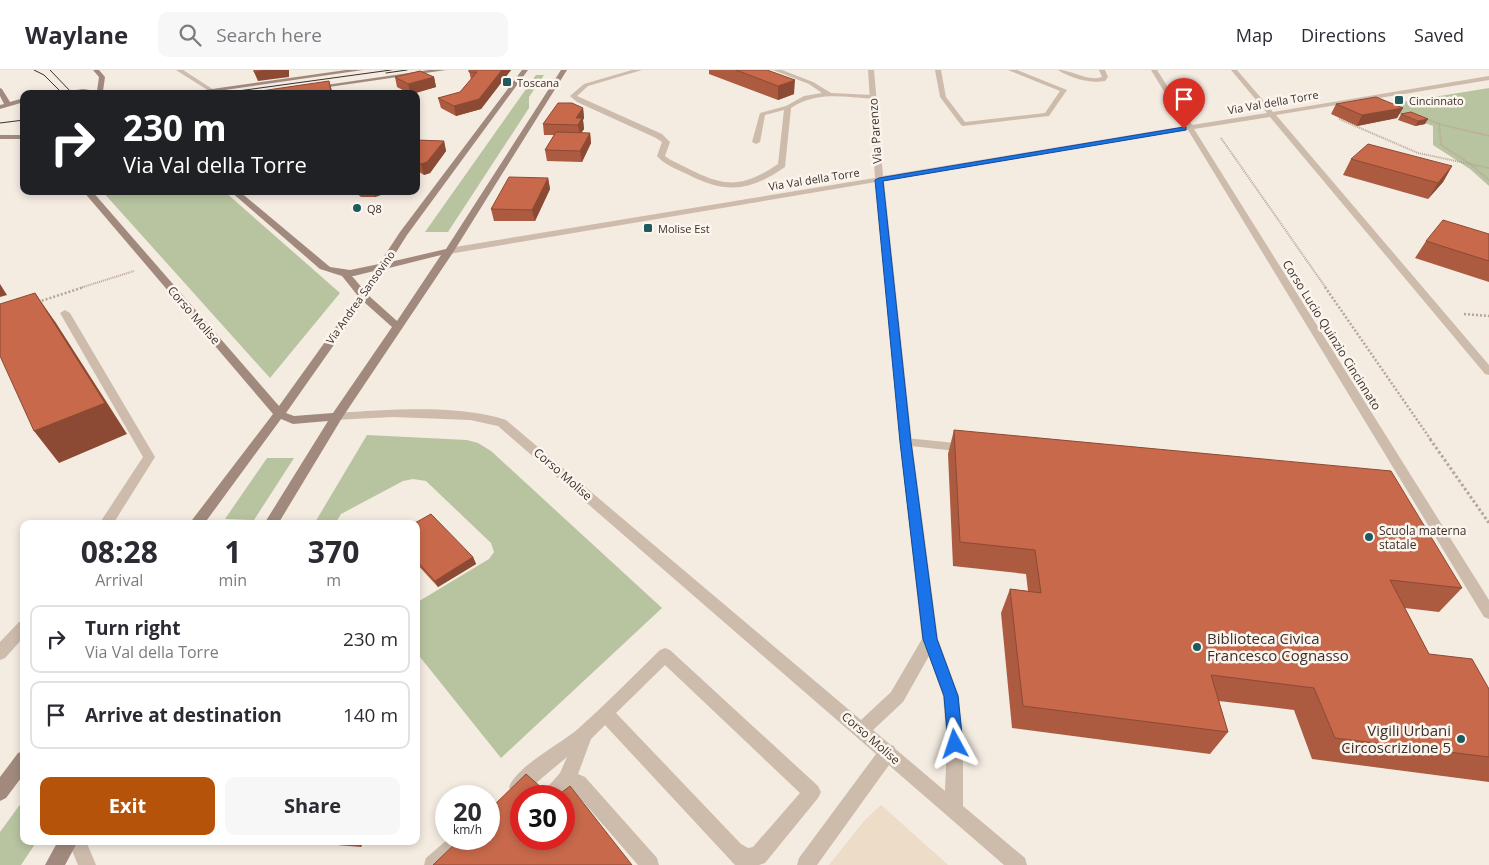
<!DOCTYPE html>
<style>
body{margin:0;font-family:"Open Sans",sans-serif;background:#f7f7f7;color:#2b2b33;height:100vh;display:flex;flex-direction:column;font-size:19px;white-space:nowrap}
*{box-sizing:border-box;margin:0}
p{font-size:16px;color:#7c7c81}
.icon{flex:none;width:28px;height:28px;fill:none;stroke:currentColor;stroke-width:2;stroke-linecap:round;stroke-linejoin:round}
.map{position:relative;flex:1;overflow:hidden}
.sheet{position:absolute;left:20px;top:450px;width:400px;height:325px;display:flex;flex-direction:column;background:#fff;border-radius:10px;box-shadow:0 2px 8px #0003}
.sheet>*{flex:none}
.hud{position:absolute;left:20px;top:20px;width:400px;height:105px;border-radius:10px;box-shadow:0 2px 8px #0003;background:#202124;color:#fff;overflow:hidden}
.speed{position:absolute;left:435px;top:715px;display:flex;gap:10px;font-size:25px;font-weight:700;text-align:center}
.speed>*{display:grid;place-content:center;width:65px;height:65px;border-radius:50%;background:#fff;box-shadow:0 2px 8px #0003;line-height:1}
.speed small{font-size:12px;font-weight:400}
.speed .limit{border:8px solid #d22;background:#fff;color:#111}
.pin{position:absolute;display:grid;place-items:center;width:42px;height:42px;color:#fff;margin:-51px -21px;border-radius:50% 50% 50% 0;rotate:-45deg;box-shadow:0 0 5px #0007}
.pin .icon{rotate:45deg}
.me{position:absolute;width:55px;margin:-28px;rotate:355deg;stroke-linejoin:round;filter:drop-shadow(0 0 4px #0008)}
.turn{display:flex;align-items:center;gap:18px;height:105px;padding:0 20px;font-size:22px}
.turn .icon{width:65px;height:65px;stroke-width:2.5}
.turn b{display:block;font-size:35px;line-height:42px}
.eta{display:flex;justify-content:space-evenly;align-items:center;height:85px;text-align:center}
.eta b{font-size:30px;font-weight:700;line-height:35px}
.action{display:flex;gap:10px;margin-top:auto;padding:10px 20px}
.action a{flex:1;height:58px;border-radius:10px;background:#b45309;color:#fff;font-size:20px;font-weight:700;line-height:58px;text-align:center}
.action a+a{background:#f7f7f7;color:#2b2b33}
ul{padding:0;list-style:none}
li{display:flex;align-items:center;gap:15px;height:68px;margin:0 10px 8px;padding:0 10px;border:2px solid #e1e1e2;border-radius:10px}
li div{flex:1}
li b{display:block;font-size:19px}
li em{font-style:normal}
header{display:flex;align-items:center;gap:30px;box-sizing:border-box;height:70px;padding:0 25px;background:#fff;border-bottom:1px solid #e1e1e2}
header strong{font-size:24px}
nav{display:flex;gap:28px;margin-inline-start:auto;font-size:18px}
.search{width:350px;height:45px;background:#f7f7f7;display:flex;align-items:center;gap:12px;box-sizing:border-box;padding:0 18px;border-radius:10px;color:#7c7c81;font-size:19px}
.map>svg:first-child{display:block}
.green{fill:#b8c4a0}
.plaza{fill:#ecdcc8}
.lines{fill:none;stroke-linecap:round;stroke-linejoin:round}
.path-far2{stroke:#b9a596;stroke-width:2;stroke-dasharray:1 1;stroke-linecap:butt}
.path-far1{stroke:#b9a596;stroke-width:2.5;stroke-dasharray:2 2;stroke-linecap:butt}
.path{stroke:#b9a596;stroke-width:3;stroke-dasharray:2.5 2.5;stroke-linecap:butt}
.lane{fill:#cdbbac;fill-rule:evenodd}
.street{fill:#cdbbac;fill-rule:evenodd}
.secondary{fill:#a18a7d;fill-rule:evenodd}
.tram{stroke:#3b302b;stroke-width:1}
.wall{fill:#ac5a40}
.shaded-wall{fill:#8c4a34}
.building{fill:#c8694b;stroke:#8c4a34}
.route{fill:#1a73e8;stroke:#114b97}
.poi-dot{fill:#1f5a5e;stroke:#fbf5ee;stroke-width:2}
.labels{text-anchor:middle;dominant-baseline:central;stroke-width:5;stroke-linejoin:round;paint-order:stroke}
.far-poi-label{font-size:11px;fill:#3b302b;stroke:#fbf5ee;text-anchor:start}
.far-street-label{font-size:11px;fill:#3b302b;stroke:#fbf5ee}
.street-label{font-size:12px;fill:#3b302b;stroke:#fbf5ee}
.poi-label{font-size:12px;fill:#3b302b;stroke:#fbf5ee;text-anchor:start}
.near-poi-label{font-size:15px;fill:#3b302b;stroke:#fbf5ee;text-anchor:start}
</style>
<header>
<strong>Waylane</strong>
<div class="search"><svg class="icon" aria-label="search" viewBox="0 0 24 24"><circle cx="10" cy="10" r="6"/><path d="M15 15l6 6"/></svg>Search here</div>
<nav><a>Map</a><a>Directions</a><a>Saved</a></nav>
</header>
<div class="map">
<svg width="1489" height="795" viewBox="0 0 1489 795">
<rect width="100%" height="100%" fill="#f4ebe1"/>
<path class="green" d="M536,5H544L529,27V38L448,162H425Z
M1489,18V116L1470,99L1433,75V56L1378,36Z
M102,121H224L340,223L270,308Z
M367,365L467,370L478,373L491,381L662,538L501,688L416,582V541L419,539L416,533L489,489L494,482L491,473L426,411L413,409L403,411L341,444L335,454H314Z
M267,388H294L254,450L225,449Z
M24,729V771H37L21,795H0V762Z"/>
<path class="plaza" d="M881,735L938,786L948,795H829L865,750Z"/>
<g class="lines">
<path class="path-far2" d="M1424,48L1439,54L1441,75L1469,93L1489,110
M1339,49L1418,83L1489,98
M1439,54L1489,66
M1221,68L1326,218
M80,218L134,201"/>
<path class="path-far1" d="M1325,217L1431,370
M38,232L84,217
M1464,244L1489,246"/>
<path class="path" d="M1430,369L1489,453"/>
<path class="lane" d="M176,0H183L214,20L209,21Z
M632,0H642L588,16L577,26L662,64L670,72L665,86L669,89C714,111 732,126 778,94L784,40L765,45L760,72L756,74L752,72L760,43L786,36L804,26L822,23L809,14L773,0H782L813,12L831,23L873,25L876,27L873,29C845,27 816,21 791,38L785,97C749,122 726,124 687,104C676,99 665,95 657,86L662,72L656,68L577,32L570,26L584,14Z
M935,0H941L946,27L965,52L1045,43L1060,21L1008,0H1017L1067,20L1049,46L963,56L961,55L940,27Z
M1058,0C1072,0 1088,12 1102,7L1099,0H1105L1108,7L1105,11C1090,14 1070,8 1058,0Z
M906,368L965,374L971,378L965,382L902,375L900,372Z
M665,578L670,580L818,716L821,722L818,728L765,793L759,795H735L605,655L591,669L578,704L585,707L657,788L659,795H638L573,720L570,718L563,726H542L545,720L560,703L567,687L524,723L518,726L512,723L509,717C518,695 561,674 579,658C607,633 633,606 660,580ZM665,595L800,723L753,777L748,778L741,774L616,643Z
M888,674L894,676L897,682L894,688L817,795H797L799,788L882,676Z
M448,769H471L469,776L447,795H424L426,788Z
M68,771H86L96,795H78Z"/>
<path class="street" d="M868,0H874L883,106L1185,56L1151,0H1157L1192,55L1267,43L1231,0H1237L1273,42L1489,6V10L1276,45L1489,295V305L1485,304L1270,47L1194,59L1489,530V549L1484,547L1188,60L884,111L912,372L938,569L959,626L963,674V736L1025,788L1027,795H1004L498,356L470,350L393,347L333,350L331,347L337,343C389,340 456,334 506,350L861,650L891,622L922,569L900,372L876,112L449,184L444,181L449,178L875,108ZM929,586L943,626L947,674L945,721L873,660L903,632Z
M65,240L70,243L155,387L113,454H99L143,387L60,243Z
M24,550V567L5,588L0,590V572L19,552Z"/>
<path class="secondary" d="M93,0H99L105,7L103,21L113,24H49L83,19L97,21L99,7Z
M346,0H363L197,24H177Z
M429,0H446L315,19L312,17Z
M522,0H528L407,165L390,192L446,179L561,0H567L454,181L342,348L278,454H264L328,351L293,354L281,349L204,454H189L273,344L83,121H92L279,336L358,226L342,206L320,199L230,121H239L330,197L350,200L379,194L400,162ZM441,185L397,251L368,225L385,199ZM374,201L363,219L352,206H354ZM364,232L392,257L333,343L294,346L286,343Z
M0,18L2,19L10,32L24,28V32L0,39V35L4,34L0,26Z
M0,65H24V69H0Z
M24,681V704L6,728L0,731V707L18,683Z
M58,771H78L65,795H45Z"/>
<path class="tram" d="M34,0L44,5L63,24
M50,0L73,24
M386,3L407,0
M216,24L391,0
M0,53L24,50"/>
</g>
<path class="wall" d="M469,0H511L481,39L456,46L441,38L438,28L460,22L471,10Z
M709,0H767L794,24L778,30L709,4Z
M395,7H434L436,17L413,24H410L397,17Z
M1336,34L1403,38L1397,48L1357,56L1331,44Z
M583,38L584,48L583,50L584,59L581,63H590L591,73L582,92L547,91L545,80L554,65H544L543,54Z
M1401,44L1425,54L1415,56L1398,50Z
M416,70L444,71L446,81L430,103L424,105L416,100Z
M1351,89L1452,96L1443,112L1428,129L1343,105Z
M548,108L550,119L535,151H494L491,139Z
M354,121H392L375,127H361Z
M1489,164V212L1415,188L1426,171Z
M954,360L1462,518L1439,542L1405,538L1429,584L1489,619V712L1312,689L1294,640L1219,631L1228,662L1210,684L1012,658L1001,543L1010,519L1028,521L1026,504L953,496L948,384Z
M416,454L473,487L476,494L438,517L416,493Z
M333,771H363L361,777L337,775Z"/>
<path class="shaded-wall" d="M267,0H289V7L258,11L254,2Z
M502,0H511L481,39L456,46L454,36Z
M434,7L436,17L411,24L408,14Z
M795,10L794,24L778,30V16Z
M329,11L333,24H316Z
M583,38L584,48L583,50L584,59L580,65L576,48Z
M1403,38L1397,48L1357,56L1362,45Z
M1428,49L1425,54L1415,56L1418,51Z
M590,63L591,73L582,92L580,81Z
M444,71L446,81L430,103L424,105L421,94Z
M1452,96L1443,112L1428,129L1438,113Z
M548,108L550,119L535,151L532,140Z
M373,121H392L375,127Z
M0,214L7,225L0,227Z
M35,223L56,253L127,364L59,393L34,361Z
M473,487L476,494L438,517L435,511Z
M357,771H363L361,777Z"/>
<path class="building" d="M254,0H267L254,2Z
M469,0H502L479,29L454,36L438,28L460,22L477,2H469Z
M736,0H767L795,10L778,16Z
M420,1L434,7L408,14L395,7Z
M329,11L331,22L316,24H250L254,22Z
M1376,27L1403,38L1362,45L1336,34Z
M558,33H572L583,38L576,48H582L578,55L543,54Z
M1411,42L1428,49L1418,51L1401,44Z
M556,62L590,63L580,81L545,80Z
M416,70L444,71L427,92L421,94L416,91Z
M1368,74L1452,96L1438,113L1351,89Z
M509,107L548,108L532,140L491,139Z
M1443,150L1489,164V191L1426,171Z
M35,223L105,333L34,361L0,286V234Z
M954,360L1391,401L1462,518L1390,510L1429,584L1472,589L1489,619V687L1335,668L1314,618L1211,605L1228,662L1023,636L1010,519L1041,523L1035,480L960,472Z
M431,444L473,487L435,511L416,490V454H413Z
M526,704L551,726H521V769H564V726H557L570,716L632,795H433L460,769H489V740Z"/>
<path class="route" d="M1184,57H1186V60L883,111L911,372L937,569L958,626L963,674L961,679L955,682L950,679L948,674L944,626L923,569L900,372L875,110L879,108Z"/>
<g class="poi-dot">
<rect x="502" y="7" width="10" height="10" rx="2.5"/>
<rect x="1394" y="25" width="10" height="10" rx="2.5"/>
<circle cx="357" cy="138" r="5"/>
<rect x="643" y="153" width="10" height="10" rx="2.5"/>
<circle cx="1369" cy="467" r="5"/>
<circle cx="1197" cy="577" r="5"/>
<circle cx="1461" cy="669" r="5"/>
</g>
<g class="labels">
<g class="far-poi-label">
<text x="517" y="12">Toscana</text>
<text x="1409" y="30">Cincinnato</text>
<text x="367" y="138">Q8</text>
<text x="658" y="158">Molise Est</text>
</g>
<g class="far-street-label">
<text transform="translate(1273 32) rotate(-10)">Via Val della Torre</text>
<text transform="translate(814 109) rotate(-9)">Via Val della Torre</text>
<text transform="translate(360 227) rotate(-55)">Via Andrea Sansovino</text>
</g>
<g class="street-label">
<text transform="translate(875 61) rotate(-94)">Via Parenzo</text>
<text transform="translate(194 245) rotate(49)">Corso Molise</text>
<text transform="translate(1332 265) rotate(58)">Corso Lucio Quinzio Cincinnato</text>
<text transform="translate(563 404) rotate(41)">Corso Molise</text>
<text transform="translate(871 668) rotate(41)">Corso Molise</text>
</g>
<g class="poi-label">
<text x="1379" y="460">Scuola materna<tspan x="1379" dy="14">statale</tspan></text>
</g>
<g class="near-poi-label">
<text x="1207" y="568">Biblioteca Civica<tspan x="1207" dy="17">Francesco Cognasso</tspan></text>
<text x="1451" y="660" text-anchor="end">Vigili Urbani<tspan x="1451" dy="17">Circoscrizione 5</tspan></text>
</g>
</g>
</svg>
<div class="speed"><div>20<small>km/h</small></div><div class="limit">30</div></div>
<div class="pin" style="left:1184px;top:59px;background:#d93025"><svg class="icon" aria-label="arrive" viewBox="0 0 24 24"><path d="M6 21V4h12l-3 4 3 4H6"/></svg></div>
<svg class="me" style="left:955px;top:674px" viewBox="-20 -20 40 40"><path d="M0-17L14 15 0 8-14 15z" fill="#1a73e8" stroke="#fff" stroke-width="4"/></svg>
<div class="hud">
<div class="turn"><svg class="icon" aria-label="right" viewBox="0 0 24 24"><path d="M7 20v-9h11M14 6l5 5-5 5"/></svg><div><b>230 m</b>Via Val della Torre</div></div>
</div>
<section class="sheet">
<div class="eta">
<div><b>08:28</b><p>Arrival</p></div>
<div><b>1</b><p>min</p></div>
<div><b>370</b><p>m</p></div>
</div>
<ul>
<li><svg class="icon" aria-label="right" viewBox="0 0 24 24"><path d="M7 20v-9h11M14 6l5 5-5 5"/></svg><div><b>Turn right</b><p>Via Val della Torre</p></div><em>230 m</em></li>
<li><svg class="icon" aria-label="arrive" viewBox="0 0 24 24"><path d="M6 21V4h12l-3 4 3 4H6"/></svg><div><b>Arrive at destination</b></div><em>140 m</em></li>
</ul>
<div class="action"><a>Exit</a><a>Share</a></div>
</section>
</div>
